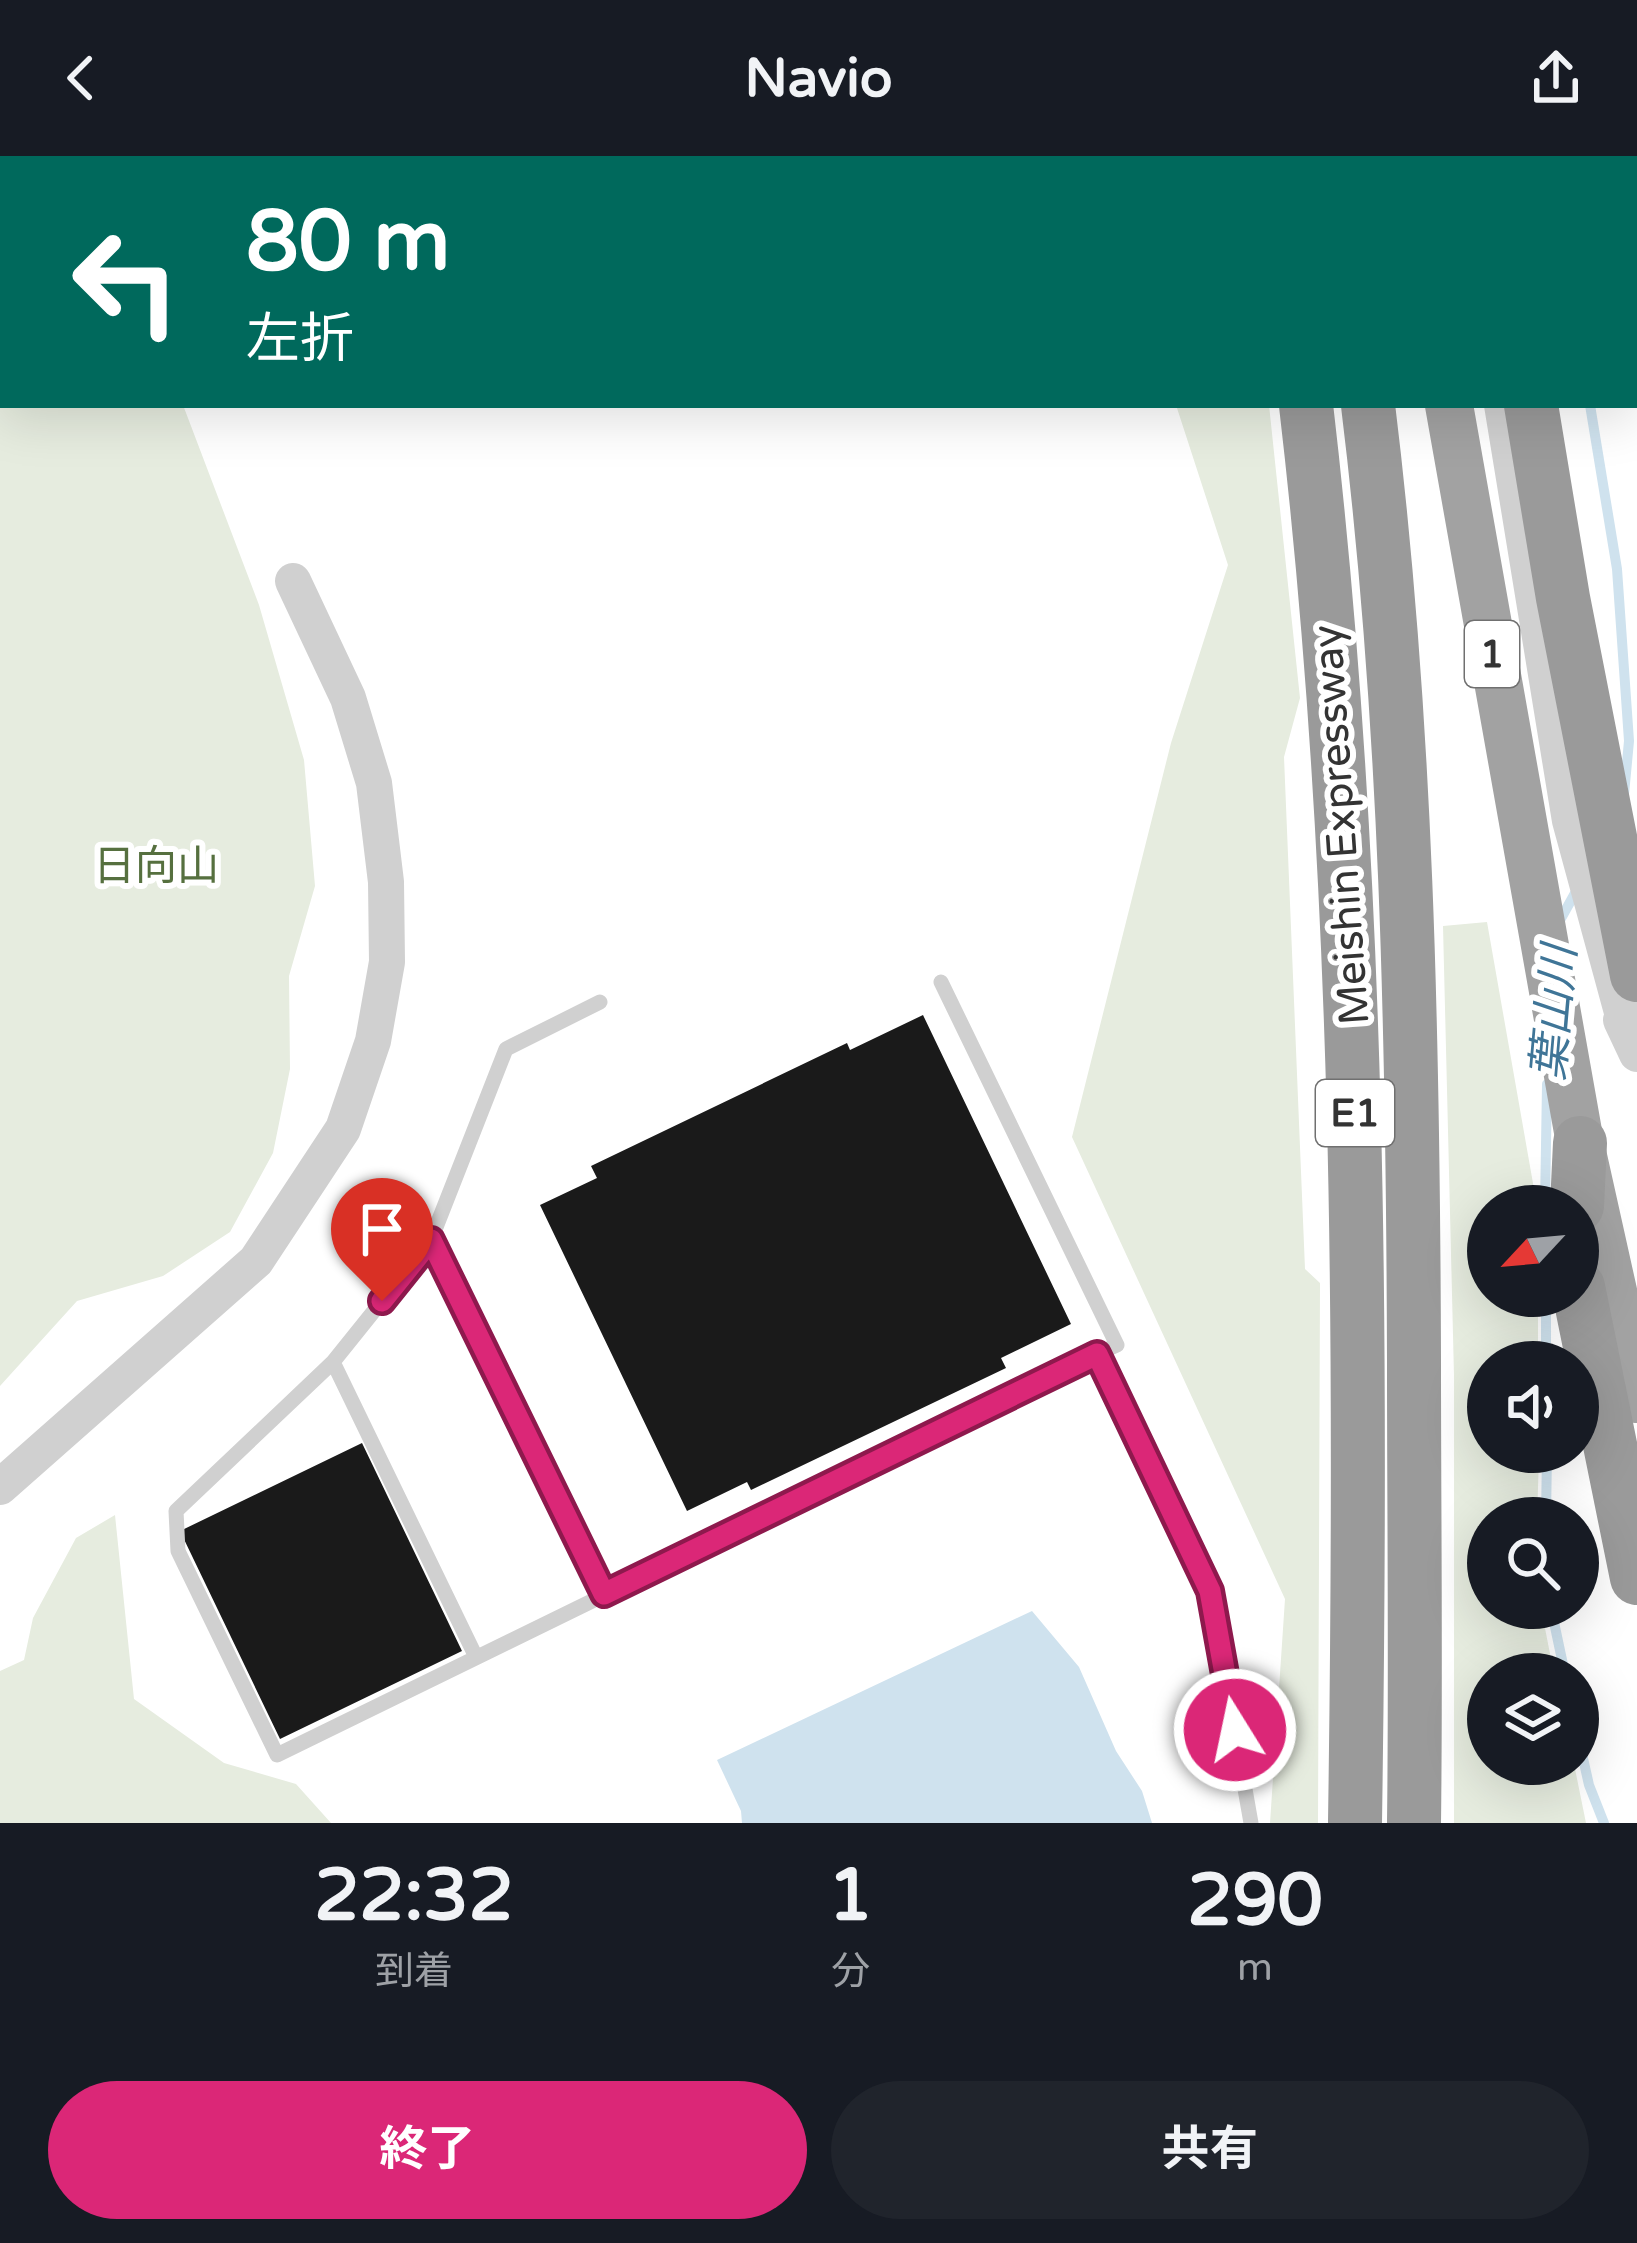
<!DOCTYPE html>
<html lang="ja">
<meta charset="utf-8">
<style>
body{margin:0;font-family:"Varela Round","Noto Sans JP",sans-serif;background:#20242c;color:#f1f3f6;height:100vh;display:flex;flex-direction:column;font-size:45px;white-space:nowrap}
*{box-sizing:border-box;margin:0}
p{font-size:39px;color:#9ea1a6}
.icon{flex:none;width:66px;height:66px;fill:none;stroke:currentColor;stroke-width:2;stroke-linecap:round;stroke-linejoin:round}
.map{position:relative;height:1667px;overflow:hidden}
.sheet{display:flex;flex-direction:column;background:#171b24;flex:1}
.sheet>*{flex:none}
.hud{position:absolute;left:0px;top:0px;width:1638px;height:252px;box-shadow:0 12px 48px #0002;background:#00695c;color:#fff;overflow:hidden}
.needle{width:78px;rotate:244deg}
.buttons{position:absolute;left:1467px;top:1029px;display:grid;gap:24px}
.buttons a{display:grid;place-items:center;width:132px;height:132px;border-radius:50%;background:#171b24;box-shadow:0 12px 48px #0002;font-size:60px}
.pin{position:absolute;display:grid;place-items:center;width:102px;height:102px;color:#fff;margin:-123px -51px;border-radius:50% 50% 50% 0;rotate:-45deg;box-shadow:0 0 12px #0007}
.pin .icon{rotate:45deg}
.me{position:absolute;width:132px;margin:-66px;rotate:350deg;stroke-linejoin:round;filter:drop-shadow(0 0 9px #0008)}
.turn{display:flex;align-items:center;gap:42px;height:252px;padding:0 48px;font-size:54px}
.turn .icon{width:156px;height:156px;stroke-width:2.5}
.turn b{display:block;font-size:84px;line-height:102px}
.eta{display:flex;justify-content:space-evenly;align-items:center;height:204px;text-align:center}
.eta b{font-size:72px;font-weight:700;line-height:84px}
.cta{display:flex;gap:24px;margin-top:auto;padding:24px 48px}
.cta a{flex:1;height:138px;border-radius:72px;background:#db2777;color:#fff;font-size:48px;font-weight:700;line-height:138px;text-align:center}
.cta a+a{background:#20242c;color:#f1f3f6}
header{display:flex;justify-content:space-between;align-items:center;height:156px;padding:0 48px;background:#171b24;font-size:54px;font-weight:700}
.map>svg:first-child{display:block}
.green{fill:#e6ecdf}
.water{fill:#cfe2ee}
.lines{fill:none;stroke-linecap:round;stroke-linejoin:round}
.stream{stroke:#cfe2ee;stroke-width:10}
.building{fill:#1a1a1a}
.service{stroke:#d0d0d0;stroke-width:15}
.minor{stroke:#d0d0d0;stroke-width:30}
.tertiary{stroke:#d0d0d0;stroke-width:36}
.trunk{stroke:#a2a2a2;stroke-width:48}
.motorway{stroke:#9a9a9a;stroke-width:54}
.route-casing{stroke:#8e194d;stroke-width:30}
.route{stroke:#db2777;stroke-width:21}
.labels{text-anchor:middle;dominant-baseline:central;stroke-width:12;stroke-linejoin:round;paint-order:stroke}
.shield{fill:#fff;stroke:#707070;stroke-width:3}
.shield-label{font-size:39px;font-weight:bold;fill:#333}
.street-label{font-size:42px;fill:#333;stroke:#fff}
.park-label{font-size:42px;fill:#56703f;stroke:#fff}
.water-label{font-size:45px;font-style:italic;fill:#3f7597;stroke:#fff}
</style>
<header><svg class="icon" aria-label="back" viewBox="0 0 24 24"><path d="M15 5l-7 7 7 7"/></svg>Navio<svg class="icon" aria-label="share" viewBox="0 0 24 24"><path d="M12 15V3M7 8l5-5 5 5M5 13v7h14v-7"/></svg></header>
<div class="map">
<svg width="1637" height="1667" viewBox="0 0 1637 1667">
<rect width="100%" height="100%" fill="#fff"/>
<path class="green" d="M0,55L3,249H183L259,449L304,604L315,730L289,820L290,913L273,997L230,1076L163,1120L77,1145L0,1230Z
M1176,249H1269L1300,542L1284,601L1305,1113L1320,1127L1318,1667H1270L1285,1443L1072,981L1171,587L1228,409Z
M1487,766L1537,1050H1488V1140H1538V1206H1488V1296H1539V1301L1537,1362H1488V1452H1541L1554,1518H1488V1608H1574L1586,1667H1454V1220L1443,770Z
M115,1359L134,1543L224,1607L296,1628L331,1667H0V1515L24,1504L33,1462L76,1382Z"/>
<path class="water" d="M1032,1455L1079,1511L1116,1595L1142,1635L1152,1667H742L741,1655L717,1604Z"/>
<g class="lines">
<path class="stream" d="M1549,0V3
M1590,249L1617,413L1629,585L1624,638
M1559,766L1579,730
M1545,1050L1547,928
M1546,1140V1206
M1546,1362L1547,1296
M1551,1452L1565,1518
M1578,1580L1589,1629L1604,1667"/>
</g>
<path class="building" d="M923,859L1071,1168L1001,1202L1006,1212L751,1334L747,1326L687,1355L540,1049L597,1022L591,1010L847,887L850,894Z
M362,1287L462,1495L280,1583L180,1375Z"/>
<g class="lines">
<path class="service" d="M941,826L1117,1189L1097,1198
M600,846L506,893L431,1084L333,1206L176,1355L178,1395L277,1599L1097,1198L1210,1435L1251,1667
M1621,864L1637,846
M431,1084L604,1438
M333,1206L476,1501"/>
<path class="minor" d="M1196,0V3
M1458,0V3
M1499,249L1567,665L1621,864"/>
<path class="tertiary" d="M1621,864L1637,898
M0,1331L256,1105L343,973L373,885L387,806L386,726L374,627L348,542L293,425"/>
<path class="trunk" d="M1408,0L1409,3
M1449,249L1580,987L1637,1243"/>
<path class="motorway" d="M1272,0L1273,3
M1334,0V3
M1489,0V3
M1306,249C1361,719 1362,1194 1355,1667
M1368,249C1407,566 1413,884 1414,1203C1414,1358 1416,1512 1414,1667
M1531,249L1563,442L1637,819
M1577,1050L1580,987
M1578,1131L1637,1422"/>
</g>
<g class="lines">
<defs>
<path id="route" d="M382,1145L431,1084L604,1438L1097,1198L1210,1435L1235,1574"/>
</defs>
<use href="#route" class="route-casing"/>
<use href="#route" class="route"/>
</g>
<g class="labels">
<g class="shield">
<rect x="1465" y="465" width="54" height="66" rx="9"/>
<rect x="1316" y="924" width="78" height="66" rx="9"/>
</g>
<g class="shield-label">
<text x="1492" y="498">1</text>
<text x="1355" y="957">E1</text>
</g>
<g class="street-label">
<text transform="translate(1341 669) rotate(-94)">Meishin Expressway</text>
</g>
<g class="park-label">
<text x="156" y="710">日向山</text>
</g>
<g class="water-label">
<text transform="translate(1555 857) rotate(-85)">葉山川</text>
</g>
</g>
</svg>
<div class="buttons">
<a><svg class="needle" viewBox="-14 -14 28 28"><path d="M0-13l5 13h-10z" fill="#e53935"/><path d="M0 13l5-13h-10z" fill="#9ea1a6"/></svg></a>
<a><svg class="icon" aria-label="sound" viewBox="0 0 24 24"><path d="M4 9h4l5-4v14l-5-4H4zM17 9q2 3 0 6"/></svg></a>
<a><svg class="icon" aria-label="search" viewBox="0 0 24 24"><circle cx="10" cy="10" r="6"/><path d="M15 15l6 6"/></svg></a>
<a><svg class="icon" aria-label="layers" viewBox="0 0 24 24"><path d="M12 4l9 5-9 5-9-5zM3 14l9 5 9-5"/></svg></a>
</div>
<div class="pin" style="left:382px;top:1145px;background:#d93025"><svg class="icon" aria-label="arrive" viewBox="0 0 24 24"><path d="M6 21V4h12l-3 4 3 4H6"/></svg></div>
<svg class="me" style="left:1235px;top:1574px" viewBox="-20 -20 40 40"><circle r="17" fill="#db2777" stroke="#fff" stroke-width="3"/><path d="M0-11L8 9 0 5-8 9z" fill="#fff"/></svg>
<div class="hud">
<div class="turn"><svg class="icon" aria-label="left" viewBox="0 0 24 24"><path d="M17 20v-9H6M10 6l-5 5 5 5"/></svg><div><b>80 m</b>左折</div></div>
</div>
</div>
<section class="sheet">
<div class="eta">
<div><b>22:32</b><p>到着</p></div>
<div><b>1</b><p>分</p></div>
<div><b>290</b><p>m</p></div>
</div>
<div class="cta"><a>終了</a><a>共有</a></div>
</section>
